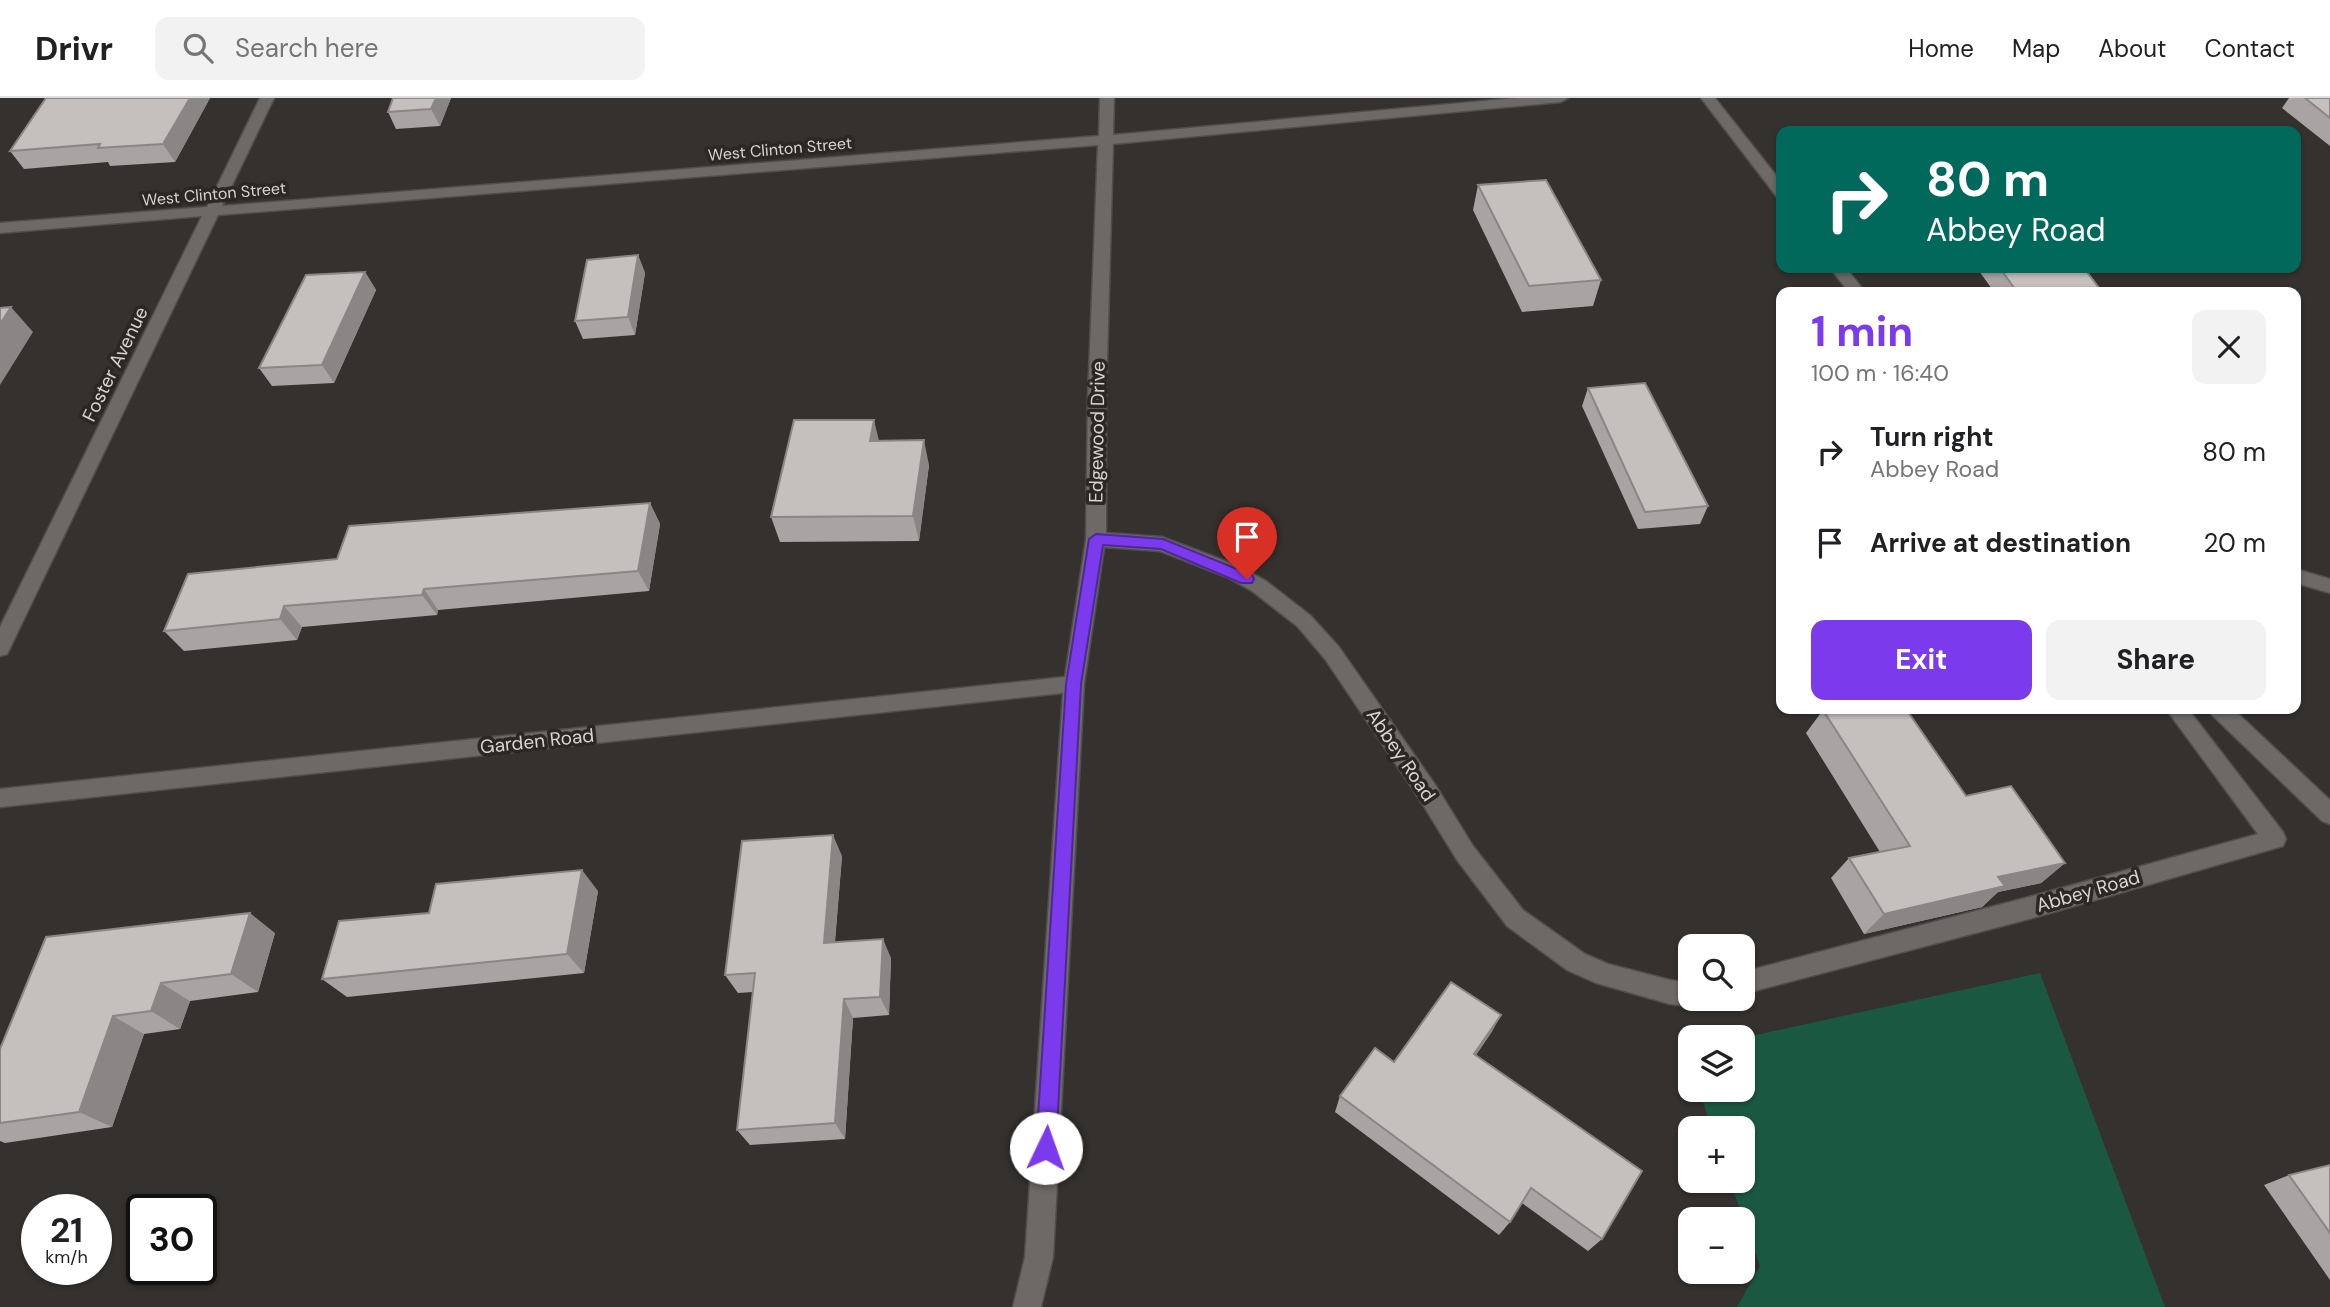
<!DOCTYPE html>
<meta charset="utf-8">
<style>
body{margin:0;font-family:"DM Sans",sans-serif;background:#f2f2f2;color:#202124;height:100vh;display:flex;flex-direction:column;font-size:26px;white-space:nowrap}
*{box-sizing:border-box;margin:0}
p{font-size:23px;color:#757577}
.icon{flex:none;width:38px;height:38px;fill:none;stroke:currentColor;stroke-width:2;stroke-linecap:round;stroke-linejoin:round}
.map{position:relative;flex:1;overflow:hidden}
.details{position:absolute;left:1776px;top:189px;width:525px;height:427px;display:flex;flex-direction:column;background:#fff;border-radius:14px;box-shadow:0 2px 5px #0004}
.details>*{flex:none}
.banner{position:absolute;left:1776px;top:28px;width:525px;height:147px;border-radius:14px;box-shadow:0 2px 5px #0004;background:#00695c;color:#fff;overflow:hidden}
.buttons{position:absolute;left:1678px;top:836px;display:grid;gap:14px}
.buttons a{display:grid;place-items:center;width:77px;height:77px;border-radius:14px;background:#fff;box-shadow:0 2px 5px #0004;font-size:35px}
.speed{position:absolute;left:21px;top:1096px;display:flex;gap:14px;font-size:35px;font-weight:700;text-align:center}
.speed>*{display:grid;place-content:center;width:91px;height:91px;border-radius:50%;background:#fff;box-shadow:0 2px 5px #0004;line-height:1}
.speed small{font-size:18px;font-weight:400}
.speed .limit{border:4px solid #111;border-radius:10px;background:#fff;color:#111}
.pin{position:absolute;display:grid;place-items:center;width:60px;height:60px;color:#fff;margin:-72px -30px;border-radius:50% 50% 50% 0;rotate:-45deg;box-shadow:0 0 7px #0007}
.pin .icon{rotate:45deg}
.me{position:absolute;width:77px;margin:-38px;rotate:3deg;stroke-linejoin:round;filter:drop-shadow(0 0 5px #0008)}
.turn{display:flex;align-items:center;gap:24px;height:147px;padding:0 35px;font-size:32px}
.turn .icon{width:91px;height:91px;stroke-width:2.5}
.turn b{display:block;font-size:49px;line-height:60px}
.round{display:grid;place-items:center;flex:none;width:74px;height:74px;border-radius:14px;background:#f2f2f2}
.headline{display:flex;align-items:center;justify-content:space-between;height:119px;padding:0 35px}
h1{font-size:42px;font-weight:700;line-height:52px;color:#7c3aed}
.action{display:flex;gap:14px;margin-top:auto;padding:14px 35px}
.action a{flex:1;height:80px;border-radius:14px;background:#7c3aed;color:#fff;font-size:28px;font-weight:700;line-height:80px;text-align:center}
.action a+a{background:#f2f2f2;color:#202124}
ul{padding:0;list-style:none}
li{display:flex;align-items:center;gap:21px;height:91px;padding:0 35px}
li div{flex:1}
li b{display:block;font-size:26px}
li em{font-style:normal}
header{display:flex;align-items:center;gap:42px;box-sizing:border-box;height:98px;padding:0 35px;background:#fff;border-bottom:2px solid #e0e0e0}
header strong{font-size:33px}
nav{display:flex;gap:38px;margin-inline-start:auto;font-size:24px}
.search{width:490px;height:63px;background:#f2f2f2;display:flex;align-items:center;gap:18px;box-sizing:border-box;padding:0 24px;border-radius:14px;color:#757577;font-size:26px}
.map>svg:first-child{display:block}
.green{fill:#1b5841}
.lines{fill:none;stroke-linecap:round;stroke-linejoin:round}
.street-casing{stroke:#504e4b;stroke-width:3}
.street{fill:#6c6966;fill-rule:evenodd}
.wall{fill:#a9a4a3}
.shaded-wall{fill:#8a8685}
.building{fill:#c5bfbe;stroke:#8a8685;stroke-width:2}
.route{fill:#7c3aed;stroke:#51269a;stroke-width:2}
.labels{text-anchor:middle;dominant-baseline:central;stroke-width:7;stroke-linejoin:round;paint-order:stroke}
.far-street-label{font-size:16px;fill:#d7d5d3;stroke:#2a2724}
.street-label{font-size:19px;fill:#d7d5d3;stroke:#2a2724}
</style>
<header>
<strong>Drivr</strong>
<div class="search"><svg class="icon" aria-label="search" viewBox="0 0 24 24"><circle cx="10" cy="10" r="6"/><path d="M15 15l6 6"/></svg>Search here</div>
<nav><a>Home</a><a>Map</a><a>About</a><a>Contact</a></nav>
</header>
<div class="map">
<svg width="2330" height="1209" viewBox="0 0 2330 1209">
<rect width="100%" height="100%" fill="#34312e"/>
<path class="green" d="M2040,875L2165,1209H1737L1760,1168L1730,1083H1743V1031H1712L1699,992H1743L1742,940Z"/>
<g class="lines">
<defs>
<path id="street" d="M260,0H274L222,108L1099,38L1100,0H1114L1113,37L1516,0H1568L1561,4L1113,46L1106,300V435L1162,439L1241,469L1266,483L1311,518L1339,549L1436,688L1473,748L1523,812L1585,856L1608,866L1670,882L1690,885V901H1700L1699,904L1690,908L1670,906L1596,885L1567,872L1507,828L1457,762L1420,702L1325,561L1297,528L1252,493L1227,479L1160,453L1104,449L1084,586L1053,1159L1041,1209H1013L1025,1159L1063,595L0,709V691L1065,579L1086,441L1088,300L1098,47L218,117L10,550L7,556L0,558V529L202,118L0,135V125L207,109Z
M1701,0H1715L1782,85V100L1777,99Z
M1830,170H1846L1865,194H1849Z
M2296,471L2330,481V495L2296,485Z
M2166,611H2188L2283,734L2286,741L2283,748L2029,821L1743,896V874L2029,799L2258,736Z
M2209,611H2233L2330,702V726L2322,723L2212,617Z"/>
</defs>
<use href="#street" class="street-casing"/>
<use href="#street" class="street"/>
</g>
<path class="wall" d="M210,0L175,64L110,68L108,64L24,71L10,53Z
M393,0H451L440,28L396,31L388,14Z
M2289,0H2330V48L2282,10Z
M1478,87L1601,182L1593,208L1522,214L1473,112Z
M638,157L645,175L635,237L583,241L575,223Z
M1977,170H2084L2102,194H1994Z
M365,174L376,192L334,285L272,288L259,270Z
M1588,290L1708,408L1700,426L1638,431L1582,308Z
M879,343L929,367L919,443L780,444L771,419Z
M650,405L660,426L649,493L438,512L437,517L302,529L297,542L184,553L164,533L337,461Z
M1823,612L1966,698L2065,765L2041,785L1998,794L1982,809L1864,836L1831,780L1849,760L1880,754L1806,635Z
M842,758L835,844L891,860L889,917L853,920L845,1041L750,1047L737,1032L753,894L738,895L725,877Z
M598,793L584,875L347,899L322,881Z
M275,835L258,894L190,903L180,931L144,936L112,1029L5,1045L0,1043V951Z
M1501,917L1491,935L1476,957L1602,1141L1588,1153L1522,1105L1510,1124L1499,1137L1335,1014L1340,998L1394,964Z
M2330,1067V1182L2264,1087L2289,1077Z"/>
<path class="shaded-wall" d="M190,0H210L175,64L163,46Z
M436,0H451L440,28L431,11Z
M638,157L645,175L635,237L628,219Z
M365,174L376,192L334,285L322,267Z
M11,209L33,234L0,287V226Z
M874,322L880,347L870,343Z
M924,342L929,367L919,443L913,418Z
M650,405L660,426L649,493L638,473Z
M424,491L438,512L437,517L422,497Z
M284,508L302,529L297,542L280,521Z
M833,737L842,758L833,864L824,845Z
M2065,765L2041,785L1998,794L1982,809L1864,836L1884,816L1998,779Z
M582,772L598,793L584,875L567,856Z
M250,815L275,835L258,894L231,876Z
M883,841L891,860L889,917L880,899Z
M161,885L190,903L180,931L151,913Z
M844,901L853,920L845,1041L835,1025Z
M1501,917L1491,935L1465,973L1474,956Z
M113,918L144,936L112,1029L79,1014Z"/>
<path class="building" d="M46,0H190L163,46L98,50L100,46L10,53Z
M393,0H436L431,11L388,14Z
M2305,0H2330V20Z
M1546,82L1601,182L1529,188L1478,87Z
M638,157L628,219L575,223L587,162Z
M2000,170H2084L2102,194H2017Z
M365,174L322,267L259,270L306,177Z
M11,209L0,226V210Z
M1645,285L1708,408L1645,414L1588,290Z
M794,322H874L870,343L924,342L913,418L771,419Z
M650,405L638,473L424,491L422,497L284,508L280,521L164,533L188,476L337,461L349,428Z
M1831,611H1906L1966,698L2011,688L2065,765L1998,779L2005,788L1884,816L1849,760L1910,748L1823,612Z
M833,737L824,845L883,841L880,899L844,901L835,1025L737,1032L755,875L725,877L742,743Z
M582,772L567,856L322,881L339,823L429,815L436,786Z
M250,815L231,876L161,885L151,913L113,918L79,1014L0,1025V951L46,839Z
M1451,884L1501,917L1474,956L1642,1073L1602,1141L1531,1090L1510,1124L1340,998L1375,950L1394,964Z
M2330,1067V1135L2289,1077Z"/>
<path class="route" d="M1096,436L1163,441L1252,477L1254,481L1252,485H1241L1161,451L1103,447L1081,586L1056,1050L1053,1057L1046,1060L1039,1057L1036,1050L1066,586L1089,441Z"/>
<g class="labels">
<g class="far-street-label">
<text transform="translate(780 51) rotate(-5)">West Clinton Street</text>
<text transform="translate(214 96) rotate(-5)">West Clinton Street</text>
</g>
<g class="street-label">
<text transform="translate(115 266) rotate(-64)">Foster Avenue</text>
<text transform="translate(1097 334) rotate(-89)">Edgewood Drive</text>
<text transform="translate(537 643) rotate(-6)">Garden Road</text>
<text transform="translate(1401 657) rotate(56)">Abbey Road</text>
<text transform="translate(2088 793) rotate(-16)">Abbey Road</text>
</g>
</g>
</svg>
<div class="buttons">
<a><svg class="icon" aria-label="search" viewBox="0 0 24 24"><circle cx="10" cy="10" r="6"/><path d="M15 15l6 6"/></svg></a>
<a><svg class="icon" aria-label="layers" viewBox="0 0 24 24"><path d="M12 4l9 5-9 5-9-5zM3 14l9 5 9-5"/></svg></a>
<a>+</a>
<a>−</a>
</div>
<div class="speed"><div>21<small>km/h</small></div><div class="limit">30</div></div>
<div class="pin" style="left:1247px;top:481px;background:#d93025"><svg class="icon" aria-label="arrive" viewBox="0 0 24 24"><path d="M6 21V4h12l-3 4 3 4H6"/></svg></div>
<svg class="me" style="left:1046px;top:1050px" viewBox="-20 -20 40 40"><circle r="19" fill="#fff"/><path d="M0-13L10 11 0 6-10 11z" fill="#7c3aed"/></svg>
<div class="banner">
<div class="turn"><svg class="icon" aria-label="right" viewBox="0 0 24 24"><path d="M7 20v-9h11M14 6l5 5-5 5"/></svg><div><b>80 m</b>Abbey Road</div></div>
</div>
<section class="details">
<div class="headline"><div><h1>1 min</h1><p>100 m · 16:40</p></div><a class="round"><svg class="icon" aria-label="close" viewBox="0 0 24 24"><path d="M6 6l12 12M18 6L6 18"/></svg></a></div>
<ul>
<li><svg class="icon" aria-label="right" viewBox="0 0 24 24"><path d="M7 20v-9h11M14 6l5 5-5 5"/></svg><div><b>Turn right</b><p>Abbey Road</p></div><em>80 m</em></li>
<li><svg class="icon" aria-label="arrive" viewBox="0 0 24 24"><path d="M6 21V4h12l-3 4 3 4H6"/></svg><div><b>Arrive at destination</b></div><em>20 m</em></li>
</ul>
<div class="action"><a>Exit</a><a>Share</a></div>
</section>
</div>
